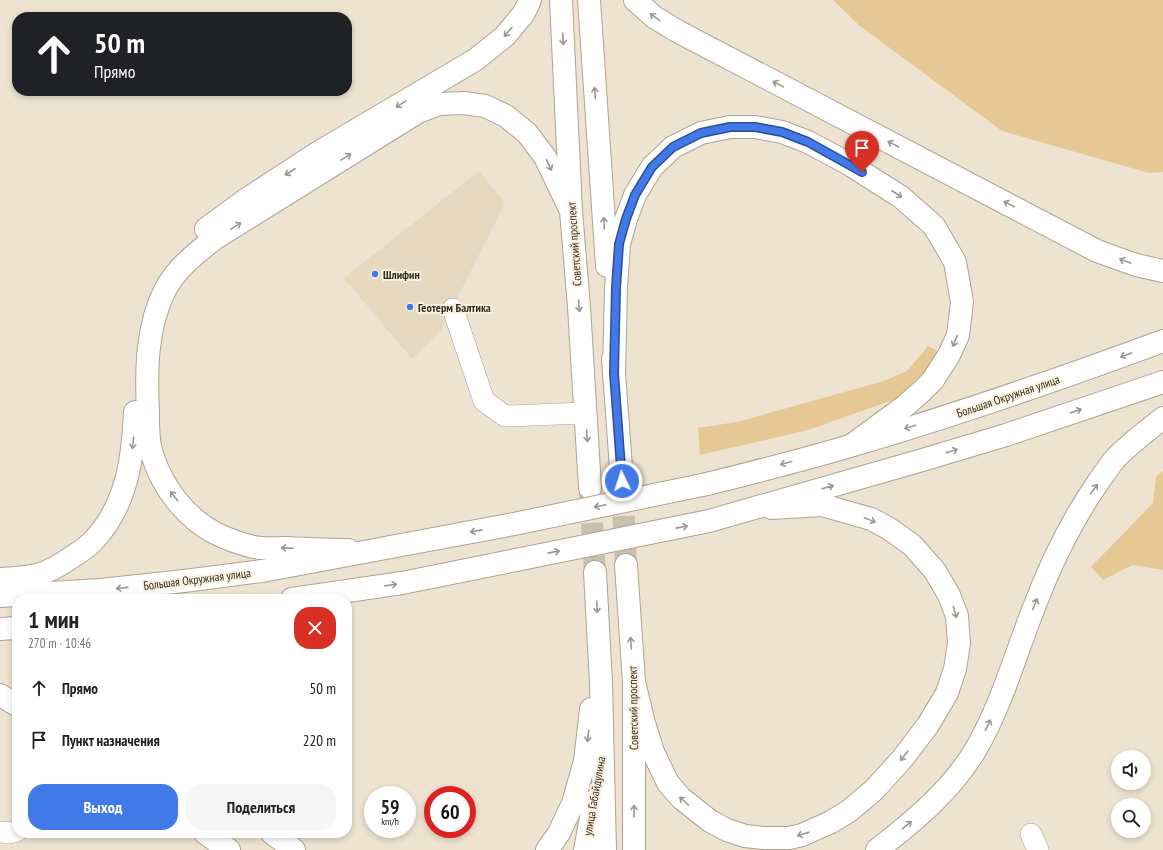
<!DOCTYPE html>
<html lang="ru">
<meta charset="utf-8">
<style>
body{margin:0;font-family:"PT Sans Narrow",sans-serif;background:#f6f6f6;color:#222;height:100vh;display:flex;flex-direction:column;font-size:15px;white-space:nowrap}
*{box-sizing:border-box;margin:0}
p{font-size:13px;color:#767676}
.icon{flex:none;width:22px;height:22px;fill:none;stroke:currentColor;stroke-width:2;stroke-linecap:round;stroke-linejoin:round}
.map{position:relative;flex:1;overflow:hidden}
.sheet{position:absolute;left:12px;top:594px;width:340px;height:244px;display:flex;flex-direction:column;background:#fff;border-radius:16px;box-shadow:0 2px 6px #0003}
.sheet>*{flex:none}
.hud{position:absolute;left:12px;top:12px;width:340px;height:84px;border-radius:16px;box-shadow:0 2px 6px #0003;background:#202124;color:#fff;overflow:hidden}
.tools{position:absolute;left:1111px;top:750px;display:grid;gap:8px}
.tools a{display:grid;place-items:center;width:40px;height:40px;border-radius:50%;background:#fff;box-shadow:0 2px 6px #0003;font-size:20px}
.speed{position:absolute;left:364px;top:786px;display:flex;gap:8px;font-size:20px;font-weight:700;text-align:center}
.speed>*{display:grid;place-content:center;width:52px;height:52px;border-radius:50%;background:#fff;box-shadow:0 2px 6px #0003;line-height:1}
.speed small{font-size:10px;font-weight:400}
.speed .limit{border:6px solid #d22;background:#fff;color:#111}
.pin{position:absolute;display:grid;place-items:center;width:34px;height:34px;color:#fff;margin:-41px -17px;border-radius:50% 50% 50% 0;rotate:-45deg;box-shadow:0 0 4px #0007}
.pin .icon{rotate:45deg}
.me{position:absolute;width:44px;margin:-22px;rotate:356deg;stroke-linejoin:round;filter:drop-shadow(0 0 3px #0008)}
.turn{display:flex;align-items:center;gap:14px;height:84px;padding:0 16px;font-size:18px}
.turn .icon{width:52px;height:52px;stroke-width:2.5}
.turn b{display:block;font-size:28px;line-height:34px}
.round{display:grid;place-items:center;flex:none;width:42px;height:42px;border-radius:16px;background:#f6f6f6}
.overview{display:flex;align-items:center;justify-content:space-between;height:68px;padding:0 16px}
h1{font-size:24px;font-weight:700;line-height:30px}
.button{display:flex;gap:8px;margin-top:auto;padding:8px 16px}
.button a{flex:1;height:46px;border-radius:16px;background:#4279e9;color:#fff;font-size:16px;font-weight:700;line-height:46px;text-align:center}
.button a+a{background:#f6f6f6;color:#222}
ul{padding:0;list-style:none}
li{display:flex;align-items:center;gap:12px;height:52px;padding:0 16px}
li div{flex:1}
li b{display:block;font-size:15px}
li em{font-style:normal}
.map>svg:first-child{display:block}
.built{fill:#e6d9bf}
.green{fill:#e5c894}
.lines{fill:none;stroke-linecap:round;stroke-linejoin:round}
.major-tunnel{stroke:#c9bfae;stroke-width:22;stroke-dasharray:22 11;stroke-linecap:butt}
.minor-casing{stroke:#aea492;stroke-width:22}
.major-casing{stroke:#aea492;stroke-width:24}
.highway-casing{stroke:#aea492;stroke-width:24}
.minor{stroke:#fff;stroke-width:21}
.major{stroke:#fff;stroke-width:22}
.highway{stroke:#fff;stroke-width:22}
.highway-bridge-casing{stroke:#aea492;stroke-width:24;stroke-linecap:butt}
.highway-bridge{stroke:#fff;stroke-width:22}
.oneway{stroke:#999793}
.route-casing{stroke:#2b4f97;stroke-width:10}
.route{stroke:#4279e9;stroke-width:7}
.poi-dot{fill:#4279e9;stroke:#fbf1dd;stroke-width:1.5}
.labels{text-anchor:middle;dominant-baseline:central;stroke-width:4;stroke-linejoin:round;paint-order:stroke}
.street-label{font-size:12px;fill:#332f27;stroke:#fbf1dd}
.poi-label{font-size:12px;font-weight:bold;fill:#332f27;stroke:#fbf1dd;text-anchor:start}
</style>
<div class="map">
<svg width="1163" height="850" viewBox="0 0 1163 850">
<rect width="100%" height="100%" fill="#eee3d0"/>
<path class="built" d="M479,171L505,203L440,332L412,359L344,278Z"/>
<path class="green" d="M833,0H1163V172L1149,173L1002,131L860,26Z
M928,346L943,354L922,381L893,400L808,430L700,455L698,428L737,422L884,381L907,371Z
M1163,471V570L1132,565L1103,580L1091,567L1153,503L1156,477Z"/>
<g class="lines">
<path class="major-tunnel" d="M622,483L626,565
M590,490L595,572"/>
<defs>
<path id="minor" d="M453,309L484,401L505,416L585,413
M0,832L10,833L17,831
M1031,834L1038,850"/>
<path id="major" d="M561,0L571,211L579,307L590,488
M589,0L607,266
M635,0L654,17L677,31L1097,251L1136,265L1163,271
M206,229L247,199L319,152L475,60L505,36L524,13L530,0
M613,359L622,481
M614,373L616,288L619,244L626,219L635,195L652,167L673,147L701,133L730,127H755L782,132L808,142L849,164L901,197L934,226L955,262L962,302L958,335L949,355L933,380L921,392L905,406L852,445
M348,550C327,550 306,549 285,548C275,548 264,549 254,547C241,544 227,539 215,533C186,518 163,488 153,457C148,443 148,428 148,413C146,371 146,326 166,288C178,267 195,254 214,239L418,112L439,104L464,103L485,106L506,116L527,133L545,157L571,211
M626,565L634,682V850
M595,572L601,683L605,850
M0,579C12,578 25,578 37,575C48,572 62,564 72,557C80,552 88,547 94,540C127,505 133,458 135,412
M634,682L644,723L653,752L668,783L681,798L710,821L727,830L745,836L764,838H789L802,835L831,822L849,811L874,790L903,758L928,725L947,693L955,669L959,643L957,616L949,595L935,571L912,545L888,528L871,519L822,505L771,508
M0,695L17,705
M205,833L229,850
M272,833L294,850
M547,850L559,833L573,803L585,761L591,709
M585,850L594,801
M877,850C914,821 952,790 976,749C1001,706 1015,656 1033,610C1050,565 1071,521 1099,481C1104,474 1109,466 1115,459C1129,444 1147,431 1163,418"/>
<path id="highway" d="M707,484C755,472 803,460 850,446C956,415 1060,379 1163,341
M709,521L919,461L1006,435L1163,382
M0,596L101,590L184,581L262,571L514,524
M292,599L402,583L516,560
M0,629L17,628"/>
</defs>
<use href="#minor" class="minor-casing"/>
<use href="#major" class="major-casing"/>
<use href="#highway" class="highway-casing"/>
<use href="#minor" class="minor"/>
<use href="#major" class="major"/>
<use href="#highway" class="highway"/>
<defs>
<path id="highway-bridge" d="M514,524L707,484
M516,560L709,521"/>
</defs>
<use href="#highway-bridge" class="highway-bridge-casing"/>
<use href="#highway-bridge" class="highway-bridge"/>
</g>
<defs><path id="oneway-shaft" d="M-6 0H5M1.5-3L5.5 0L1.5 3" fill="none" stroke-width="1.6" stroke-linecap="round" stroke-linejoin="round"/></defs>
<g class="oneway">
<use href="#oneway-shaft" transform="translate(655 17) rotate(-144)"/>
<use href="#oneway-shaft" transform="translate(508 32) rotate(130)"/>
<use href="#oneway-shaft" transform="translate(563 39) rotate(87)"/>
<use href="#oneway-shaft" transform="translate(778 84) rotate(-152)"/>
<use href="#oneway-shaft" transform="translate(595 93) rotate(-94)"/>
<use href="#oneway-shaft" transform="translate(401 104) rotate(149)"/>
<use href="#oneway-shaft" transform="translate(893 144) rotate(-152)"/>
<use href="#oneway-shaft" transform="translate(346 157) rotate(-32)"/>
<use href="#oneway-shaft" transform="translate(549 165) rotate(65)"/>
<use href="#oneway-shaft" transform="translate(290 172) rotate(147)"/>
<use href="#oneway-shaft" transform="translate(897 194) rotate(33)"/>
<use href="#oneway-shaft" transform="translate(1009 204) rotate(-152)"/>
<use href="#oneway-shaft" transform="translate(604 223) rotate(-94)"/>
<use href="#oneway-shaft" transform="translate(236 226) rotate(-32)"/>
<use href="#oneway-shaft" transform="translate(1125 261) rotate(-160)"/>
<use href="#oneway-shaft" transform="translate(579 306) rotate(86)"/>
<use href="#oneway-shaft" transform="translate(955 341) rotate(112)"/>
<use href="#oneway-shaft" transform="translate(1126 355) rotate(160)"/>
<use href="#oneway-shaft" transform="translate(1076 411) rotate(-19)"/>
<use href="#oneway-shaft" transform="translate(910 427) rotate(163)"/>
<use href="#oneway-shaft" transform="translate(587 436) rotate(86)"/>
<use href="#oneway-shaft" transform="translate(133 443) rotate(96)"/>
<use href="#oneway-shaft" transform="translate(952 451) rotate(-17)"/>
<use href="#oneway-shaft" transform="translate(786 463) rotate(165)"/>
<use href="#oneway-shaft" transform="translate(828 487) rotate(-16)"/>
<use href="#oneway-shaft" transform="translate(1094 489) rotate(-54)"/>
<use href="#oneway-shaft" transform="translate(174 496) rotate(-128)"/>
<use href="#oneway-shaft" transform="translate(600 506) rotate(168)"/>
<use href="#oneway-shaft" transform="translate(870 520) rotate(22)"/>
<use href="#oneway-shaft" transform="translate(682 527) rotate(-11)"/>
<use href="#oneway-shaft" transform="translate(476 531) rotate(169)"/>
<use href="#oneway-shaft" transform="translate(287 548) rotate(-178)"/>
<use href="#oneway-shaft" transform="translate(554 552) rotate(-11)"/>
<use href="#oneway-shaft" transform="translate(391 585) rotate(-8)"/>
<use href="#oneway-shaft" transform="translate(122 588) rotate(174)"/>
<use href="#oneway-shaft" transform="translate(1035 604) rotate(-68)"/>
<use href="#oneway-shaft" transform="translate(597 607) rotate(87)"/>
<use href="#oneway-shaft" transform="translate(955 612) rotate(73)"/>
<use href="#oneway-shaft" transform="translate(631 643) rotate(-94)"/>
<use href="#oneway-shaft" transform="translate(988 725) rotate(-64)"/>
<use href="#oneway-shaft" transform="translate(588 736) rotate(97)"/>
<use href="#oneway-shaft" transform="translate(904 756) rotate(129)"/>
<use href="#oneway-shaft" transform="translate(684 801) rotate(-138)"/>
<use href="#oneway-shaft" transform="translate(634 811) rotate(-90)"/>
<use href="#oneway-shaft" transform="translate(907 825) rotate(-40)"/>
<use href="#oneway-shaft" transform="translate(803 834) rotate(162)"/>
</g>
<g class="lines">
<defs>
<path id="route" d="M622,481L614,373L616,288L619,244L626,219L635,195L652,167L673,147L701,133L730,127H755L782,132L808,142L862,172"/>
</defs>
<use href="#route" class="route-casing"/>
<use href="#route" class="route"/>
</g>
<g class="poi-dot">
<circle cx="375" cy="274" r="4"/>
<circle cx="410" cy="307" r="4"/>
</g>
<g class="labels">
<g class="street-label">
<text transform="translate(574 244) rotate(-94)">Советский проспект</text>
<text transform="translate(1008 396) rotate(-19)">Большая Окружная улица</text>
<text transform="translate(197 579) rotate(-7)">Большая Окружная улица</text>
<text transform="translate(633 708) rotate(-91)">Советский проспект</text>
<text transform="translate(594 796) rotate(-80)">улица Габайдулина</text>
</g>
<g class="poi-label">
<text x="383" y="274">Шлифин</text>
<text x="418" y="307">Геотерм Балтика</text>
</g>
</g>
</svg>
<div class="tools">
<a><svg class="icon" aria-label="sound" viewBox="0 0 24 24"><path d="M4 9h4l5-4v14l-5-4H4zM17 9q2 3 0 6"/></svg></a>
<a><svg class="icon" aria-label="search" viewBox="0 0 24 24"><circle cx="10" cy="10" r="6"/><path d="M15 15l6 6"/></svg></a>
</div>
<div class="speed"><div>59<small>km/h</small></div><div class="limit">60</div></div>
<div class="pin" style="left:862px;top:172px;background:#d93025"><svg class="icon" aria-label="arrive" viewBox="0 0 24 24"><path d="M6 21V4h12l-3 4 3 4H6"/></svg></div>
<svg class="me" style="left:622px;top:481px" viewBox="-20 -20 40 40"><circle r="17" fill="#4279e9" stroke="#fff" stroke-width="3"/><path d="M0-11L8 9 0 5-8 9z" fill="#fff"/></svg>
<div class="hud">
<div class="turn"><svg class="icon" aria-label="ahead" viewBox="0 0 24 24"><path d="M12 20V5M6 11l6-6 6 6"/></svg><div><b>50 m</b>Прямо</div></div>
</div>
<section class="sheet">
<div class="overview"><div><h1>1 мин</h1><p>270 m · 10:46</p></div><a class="round" style="background:#d93025;color:#fff"><svg class="icon" aria-label="close" viewBox="0 0 24 24"><path d="M6 6l12 12M18 6L6 18"/></svg></a></div>
<ul>
<li><svg class="icon" aria-label="ahead" viewBox="0 0 24 24"><path d="M12 20V5M6 11l6-6 6 6"/></svg><div><b>Прямо</b></div><em>50 m</em></li>
<li><svg class="icon" aria-label="arrive" viewBox="0 0 24 24"><path d="M6 21V4h12l-3 4 3 4H6"/></svg><div><b>Пункт назначения</b></div><em>220 m</em></li>
</ul>
<div class="button"><a>Выход</a><a>Поделиться</a></div>
</section>
</div>
